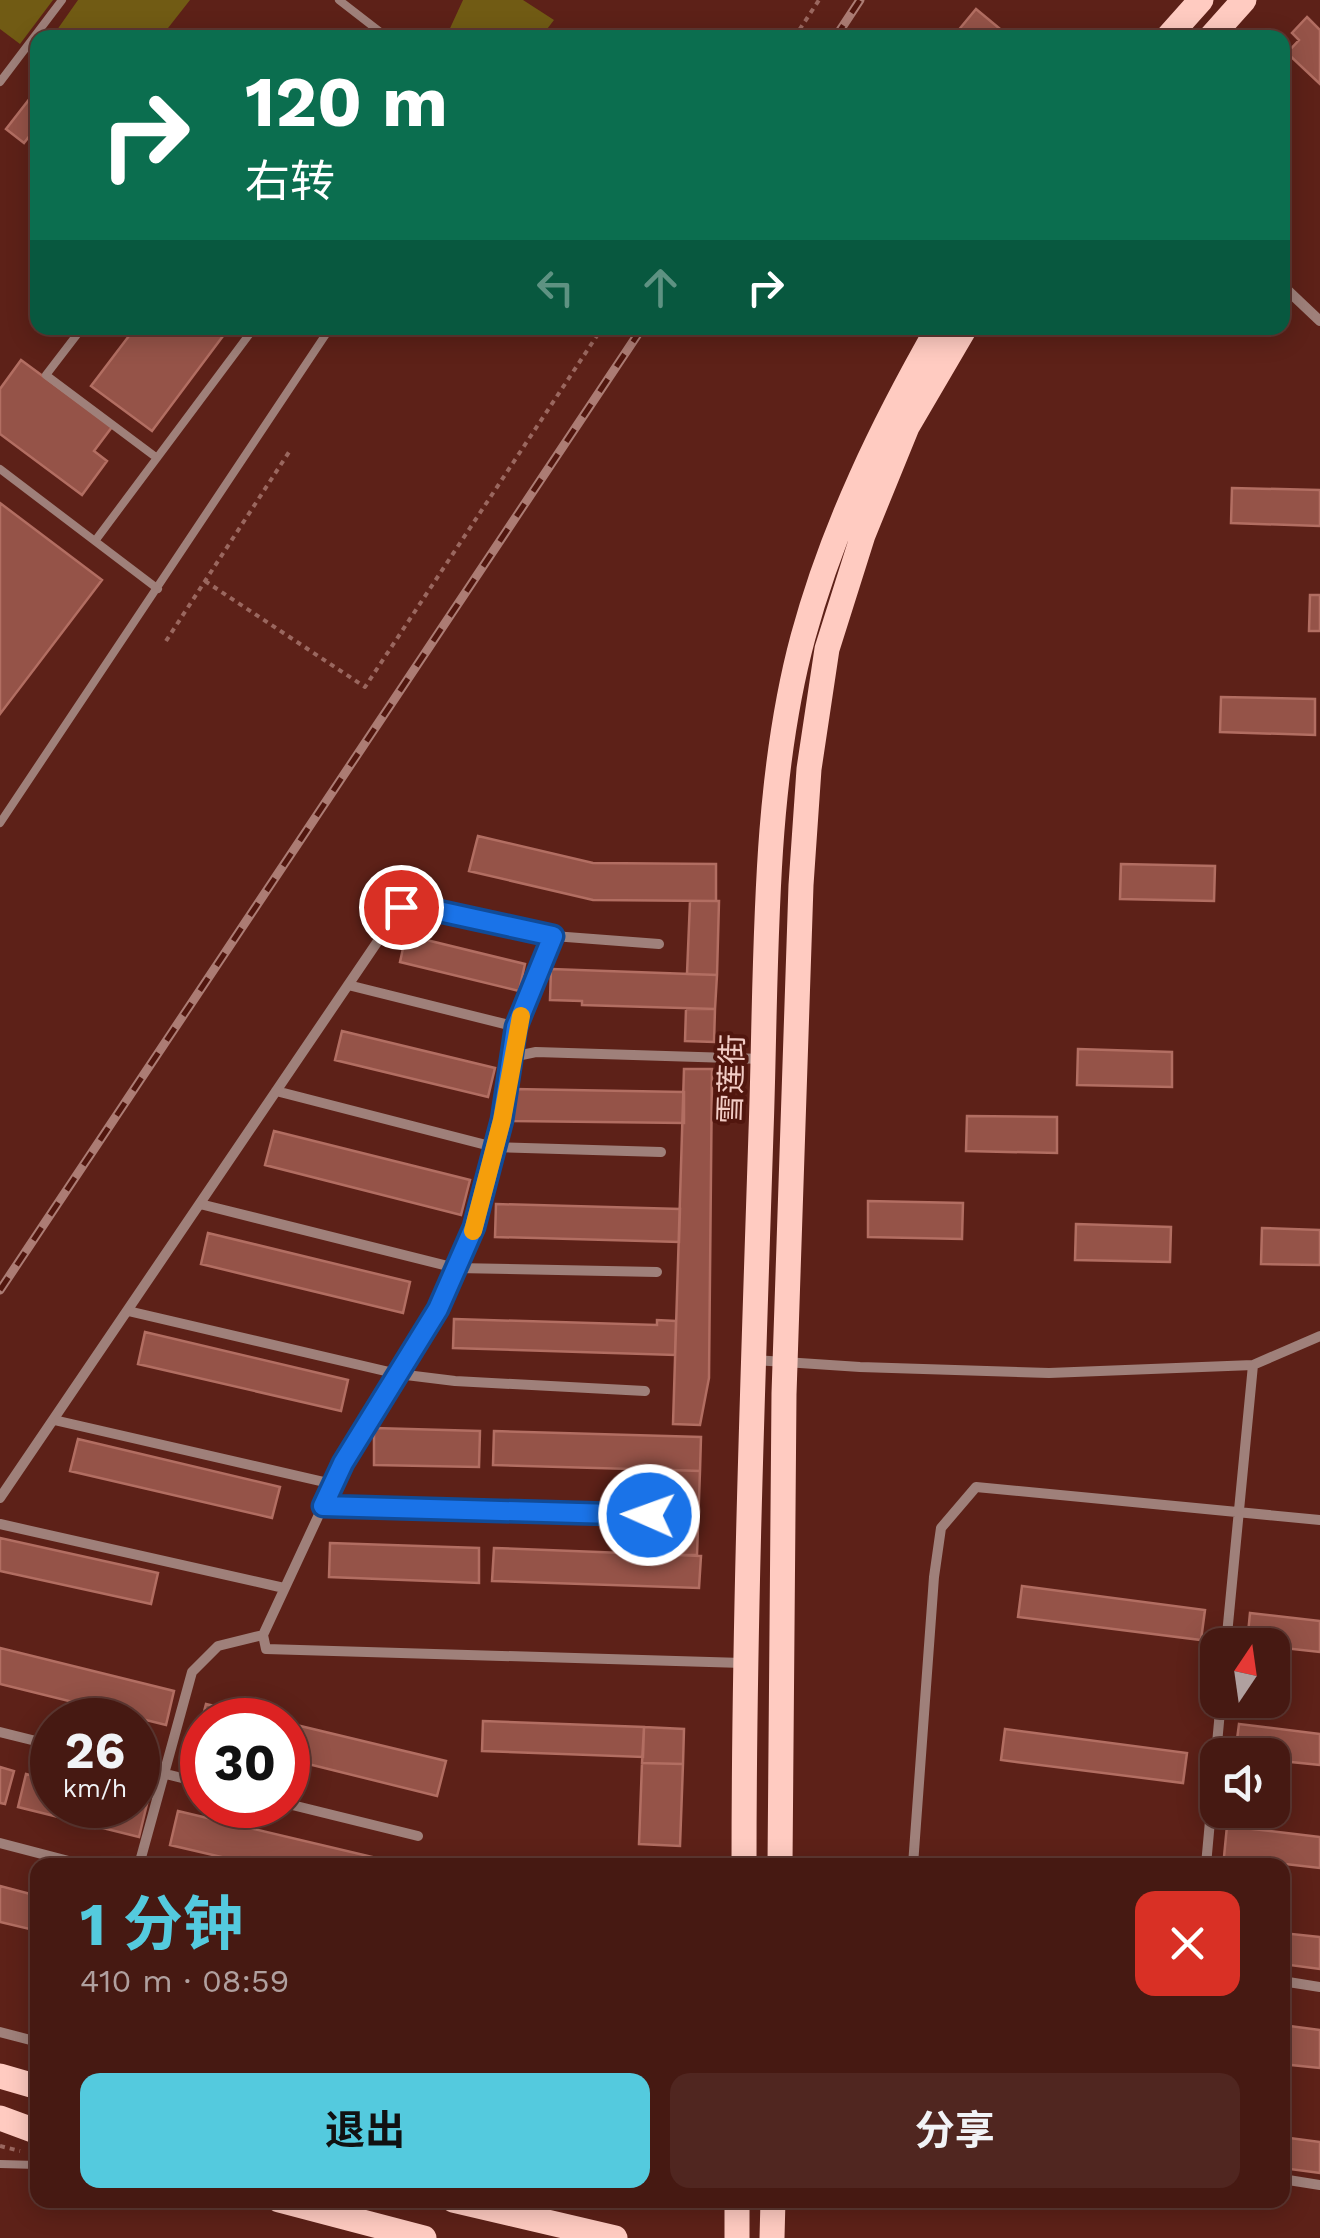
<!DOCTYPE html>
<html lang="zh">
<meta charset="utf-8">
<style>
body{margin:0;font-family:"Work Sans","Noto Sans SC",sans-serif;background:#502620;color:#f1f3f6;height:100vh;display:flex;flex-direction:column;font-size:38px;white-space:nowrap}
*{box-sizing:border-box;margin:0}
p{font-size:32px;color:#b0a09f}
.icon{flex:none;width:55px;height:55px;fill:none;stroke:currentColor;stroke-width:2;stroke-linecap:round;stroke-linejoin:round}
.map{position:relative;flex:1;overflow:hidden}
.side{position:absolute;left:30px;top:1858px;width:1260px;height:350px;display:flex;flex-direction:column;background:#461912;border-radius:20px;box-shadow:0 5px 25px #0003,0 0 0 2px #5e3832}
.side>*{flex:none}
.hud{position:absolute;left:30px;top:30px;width:1260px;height:305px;border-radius:20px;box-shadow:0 5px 25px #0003,0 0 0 2px #5e3832;background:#0b6e4f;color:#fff;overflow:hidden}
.needle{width:65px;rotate:13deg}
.tools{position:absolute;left:1200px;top:1628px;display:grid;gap:20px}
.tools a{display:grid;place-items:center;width:90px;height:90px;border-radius:20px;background:#461912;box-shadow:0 5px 25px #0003,0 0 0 2px #5e3832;font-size:50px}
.speed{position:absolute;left:30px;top:1698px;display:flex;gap:20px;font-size:50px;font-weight:700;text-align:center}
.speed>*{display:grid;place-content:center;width:130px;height:130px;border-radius:50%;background:#461912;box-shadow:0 5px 25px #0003,0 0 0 2px #5e3832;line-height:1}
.speed small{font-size:25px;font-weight:400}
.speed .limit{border:15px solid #d22;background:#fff;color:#111}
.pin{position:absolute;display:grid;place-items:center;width:85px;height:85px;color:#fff;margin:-42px;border:5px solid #fff;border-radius:50%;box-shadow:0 2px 10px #0007}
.me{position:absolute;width:110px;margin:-55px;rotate:272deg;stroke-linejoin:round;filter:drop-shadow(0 0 8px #0008)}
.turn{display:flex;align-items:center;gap:35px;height:210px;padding:0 50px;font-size:45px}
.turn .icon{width:130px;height:130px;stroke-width:2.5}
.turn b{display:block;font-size:70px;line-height:85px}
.lanes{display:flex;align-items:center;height:95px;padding:0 50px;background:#0003;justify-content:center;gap:50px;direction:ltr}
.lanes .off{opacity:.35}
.round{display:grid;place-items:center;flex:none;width:105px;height:105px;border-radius:20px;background:#502620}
.headline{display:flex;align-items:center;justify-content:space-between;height:170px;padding:0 50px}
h1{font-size:60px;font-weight:700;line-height:75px;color:#54cade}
.action{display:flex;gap:20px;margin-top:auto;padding:20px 50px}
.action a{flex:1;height:115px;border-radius:20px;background:#54cade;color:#111;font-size:40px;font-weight:700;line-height:115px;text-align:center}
.action a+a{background:#502620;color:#f1f3f6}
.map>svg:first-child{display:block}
.forest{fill:#715b14}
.building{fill:#955348;stroke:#b26e62;stroke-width:2.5}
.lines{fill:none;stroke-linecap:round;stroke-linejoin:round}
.path{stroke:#9a675f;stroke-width:4;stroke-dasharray:5 5;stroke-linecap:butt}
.service{stroke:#9f807a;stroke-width:8}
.minor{stroke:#9f807a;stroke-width:10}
.primary{stroke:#ffcbc1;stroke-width:25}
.rail-casing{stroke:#ac7c74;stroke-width:9}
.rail{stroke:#51160e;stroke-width:5;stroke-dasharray:15;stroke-linecap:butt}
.route-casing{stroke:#114b97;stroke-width:25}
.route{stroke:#1a73e8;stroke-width:18}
.slow{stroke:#f59e0b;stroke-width:18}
.labels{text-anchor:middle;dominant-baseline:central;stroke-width:8;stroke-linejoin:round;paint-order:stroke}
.street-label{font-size:30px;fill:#f2ccc5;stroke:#51160e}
</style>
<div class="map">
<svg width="1320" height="2238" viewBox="0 0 1320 2238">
<rect width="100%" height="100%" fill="#5d2118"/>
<path class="forest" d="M0,0H53L20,44L0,29Z
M78,0H190L161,37H52Z
M463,0H523L554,20L541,37H446Z"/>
<path class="building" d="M976,9L1011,38H952Z
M1307,17L1320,30V84L1287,53L1299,40L1292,33Z
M38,88V125L24,143L6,129Z
M135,328H229L152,431L91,386Z
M21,360L112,427L94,451L107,461L82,495L0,434V389Z
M1232,488L1320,490V526L1231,523Z
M0,503L102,580L0,714Z
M1310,595H1320V631H1309Z
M1221,697L1315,699V735L1220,732Z
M478,836L593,863L716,864V901L593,900L469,871Z
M1121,864L1215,866L1214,901L1120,899Z
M690,901H719L717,975L687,974Z
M406,935L525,964L519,991L400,962Z
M551,969L717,975L715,1009L582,1005V1001L550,1000Z
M686,1009H715L714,1042L685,1041Z
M342,1031L495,1068L488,1097L335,1060Z
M1078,1049L1172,1052V1087L1077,1085Z
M684,1069H712L709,1378L700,1425L673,1424Z
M513,1089L684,1092V1123L512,1121Z
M967,1116L1057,1117V1153L966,1151Z
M274,1131L470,1180L461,1215L265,1165Z
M868,1201L963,1203L962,1239L868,1237Z
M496,1204L680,1209L679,1242L495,1237Z
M1076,1224L1171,1227L1170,1262L1075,1260Z
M1262,1228L1320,1230V1265L1261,1264Z
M208,1233L410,1282L403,1313L201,1264Z
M454,1319L657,1325V1320L676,1321L675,1355L453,1348Z
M145,1332L348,1380L341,1411L138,1364Z
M374,1428L480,1431L479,1467L374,1465Z
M494,1431L701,1437L700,1471L493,1465Z
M78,1439L280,1487L272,1518L70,1471Z
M672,1470L700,1471L697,1555H670Z
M0,1538L158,1573L151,1604L0,1571Z
M330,1543L479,1548V1583L329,1577Z
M494,1548L701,1556L699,1588L492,1581Z
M1022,1586L1205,1610L1201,1640L1018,1617Z
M1250,1613L1320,1621V1652L1247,1644Z
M0,1648L174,1691L166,1725L0,1684Z
M206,1704L274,1720H202V1739L197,1738Z
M483,1721L644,1727L643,1757L482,1751Z
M288,1723L446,1761L437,1796L288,1759Z
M1239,1724L1320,1734V1765L1272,1760V1755H1235Z
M644,1727L684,1729L683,1764L642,1763Z
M1005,1729L1187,1753L1183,1783L1001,1760Z
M642,1763L683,1764L680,1846L639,1844Z
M0,1767L14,1771L5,1804L0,1803Z
M26,1774L52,1781V1805L147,1804L139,1837L18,1807Z
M178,1811L406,1865H256L170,1845Z
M1227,1826L1320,1837V1868L1224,1857Z
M0,1886L38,1896V1931L0,1922Z
M1282,1933L1320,1937V1969L1282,1964Z
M1282,2025L1320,2030V2068L1282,2064Z
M1282,2137L1320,2142V2173L1282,2168Z"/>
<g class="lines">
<path class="path" d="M794,38L819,0
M205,581L365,687L602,328
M166,641L291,449
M0,2146L20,2151"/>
<path class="service" d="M339,0L388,38
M0,82L62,0
M82,328L46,375L157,458
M0,469L158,589
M95,541L254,328
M0,823L330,328
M0,2164L38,2165"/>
<path class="minor" d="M1282,285L1320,321
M553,936L517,1027L501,1120L474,1227L439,1309L343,1463L263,1635L266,1649L743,1663
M348,985L517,1027
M512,1057L536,1052L763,1059
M276,1091L494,1147L661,1152
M200,1204L456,1268L657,1272
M128,1311L398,1374L455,1381L645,1391
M754,1360L860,1367L1049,1373L1253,1365L1320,1336
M54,1420L333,1484
M0,1498L401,907L435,910L540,935L659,944
M323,1506L649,1515
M0,1524L284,1588
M1226,1645L1253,1365
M0,1732L52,1745
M138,1767L202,1783
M288,1804L418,1836
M0,1843L84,1865
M139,1865L192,1672L218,1646L263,1635
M913,1865L934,1577L941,1528L976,1487L1320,1520
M1206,1865L1221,1700
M1282,1981L1320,1987
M0,2032L38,2042
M1282,2179L1320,2185"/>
<path class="primary" d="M1167,38L1201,0
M1210,38L1244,0
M744,1865C744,1620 753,1376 761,1132C767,971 761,793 803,637C833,527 882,426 938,328
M780,1865L784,1394L801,885L809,769L827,649L863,535L907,427L965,328
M0,2076L38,2087
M0,2118L38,2132
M279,2200L424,2238
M453,2200L615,2238
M737,2238V2200
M772,2238L773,2200"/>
<defs>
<path id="rail" d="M835,38L860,0
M0,1290L642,328"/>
</defs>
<use href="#rail" class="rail-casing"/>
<use href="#rail" class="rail"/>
</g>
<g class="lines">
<defs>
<path id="route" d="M401,907L434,910L553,936L516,1027L502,1120L474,1227L438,1309L343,1463L323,1506L649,1515"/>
</defs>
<use href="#route" class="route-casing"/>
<use href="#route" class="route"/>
<path class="slow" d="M473,1231L502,1120L521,1016"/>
</g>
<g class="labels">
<g class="street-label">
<text transform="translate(731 1079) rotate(-88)">雪莲街</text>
</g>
</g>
</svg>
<div class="tools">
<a><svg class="needle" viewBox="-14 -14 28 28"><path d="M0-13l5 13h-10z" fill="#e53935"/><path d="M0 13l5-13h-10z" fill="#b0a09f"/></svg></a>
<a><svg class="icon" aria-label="sound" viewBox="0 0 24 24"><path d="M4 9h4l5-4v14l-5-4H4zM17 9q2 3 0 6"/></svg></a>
</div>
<div class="speed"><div>26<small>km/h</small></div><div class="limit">30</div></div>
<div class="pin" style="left:401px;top:907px;background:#d93025"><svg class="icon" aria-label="arrive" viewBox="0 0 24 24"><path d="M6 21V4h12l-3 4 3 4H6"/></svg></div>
<svg class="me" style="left:649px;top:1515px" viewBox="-20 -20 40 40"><circle r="17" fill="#1a73e8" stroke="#fff" stroke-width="3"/><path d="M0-11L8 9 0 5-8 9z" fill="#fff"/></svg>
<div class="hud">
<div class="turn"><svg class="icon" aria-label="right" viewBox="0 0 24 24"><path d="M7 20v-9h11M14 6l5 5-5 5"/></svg><div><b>120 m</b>右转</div></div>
<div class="lanes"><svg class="icon off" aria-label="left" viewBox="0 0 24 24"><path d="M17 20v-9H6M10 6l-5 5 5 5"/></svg><svg class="icon off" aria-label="ahead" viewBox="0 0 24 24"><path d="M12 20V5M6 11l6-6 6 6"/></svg><svg class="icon" aria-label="right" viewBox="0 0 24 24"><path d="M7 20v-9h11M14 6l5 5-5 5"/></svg></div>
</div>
<section class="side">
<div class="headline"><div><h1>1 分钟</h1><p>410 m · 08:59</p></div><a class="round" style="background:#d93025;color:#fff"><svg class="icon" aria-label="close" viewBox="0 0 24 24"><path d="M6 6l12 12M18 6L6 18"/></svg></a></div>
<div class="action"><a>退出</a><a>分享</a></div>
</section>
</div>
